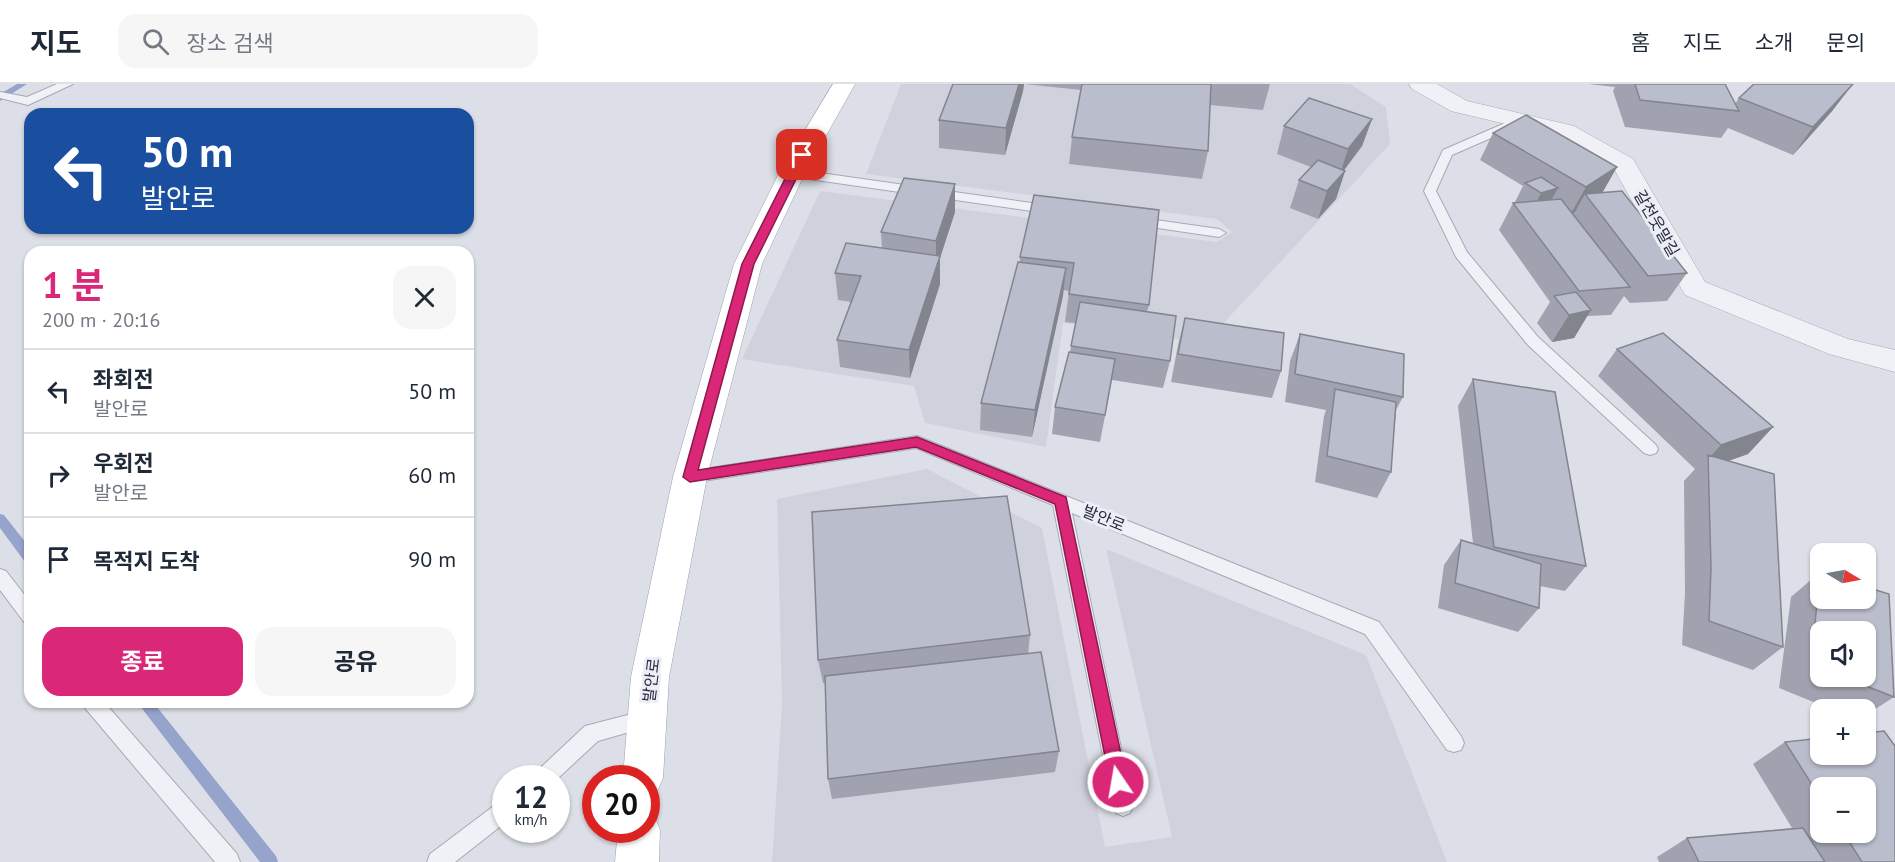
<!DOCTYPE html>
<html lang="ko">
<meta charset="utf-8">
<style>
body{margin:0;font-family:"PT Sans","Noto Sans KR",sans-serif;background:#f6f6f7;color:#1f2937;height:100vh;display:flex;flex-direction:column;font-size:22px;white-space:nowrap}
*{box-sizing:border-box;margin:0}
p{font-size:20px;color:#747a83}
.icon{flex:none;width:33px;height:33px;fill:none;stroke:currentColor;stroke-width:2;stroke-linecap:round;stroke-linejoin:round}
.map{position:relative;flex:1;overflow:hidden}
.drawer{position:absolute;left:24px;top:162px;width:450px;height:462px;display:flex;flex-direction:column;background:#fff;border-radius:18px;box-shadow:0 2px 4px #0004}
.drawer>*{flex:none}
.top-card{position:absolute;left:24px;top:24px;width:450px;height:126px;border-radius:18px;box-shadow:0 2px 4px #0004;background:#1a4fa0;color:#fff;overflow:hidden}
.needle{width:39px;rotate:100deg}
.fabs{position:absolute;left:1810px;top:459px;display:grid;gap:12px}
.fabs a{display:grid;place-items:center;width:66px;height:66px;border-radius:12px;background:#fff;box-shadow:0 2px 4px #0004;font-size:30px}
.speed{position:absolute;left:492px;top:681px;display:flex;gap:12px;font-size:30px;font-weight:700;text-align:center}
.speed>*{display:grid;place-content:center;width:78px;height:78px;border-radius:50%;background:#fff;box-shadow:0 2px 4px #0004;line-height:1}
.speed small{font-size:15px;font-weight:400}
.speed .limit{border:9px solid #d22;background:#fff;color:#111}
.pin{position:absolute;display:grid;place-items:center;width:51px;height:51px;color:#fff;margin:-26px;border-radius:12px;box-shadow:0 3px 9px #0006}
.me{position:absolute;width:66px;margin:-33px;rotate:348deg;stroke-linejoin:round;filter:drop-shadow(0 0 4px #0008)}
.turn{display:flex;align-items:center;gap:21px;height:126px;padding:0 18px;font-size:27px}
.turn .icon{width:78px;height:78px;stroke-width:2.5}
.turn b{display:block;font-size:42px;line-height:51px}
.round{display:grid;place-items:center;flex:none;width:63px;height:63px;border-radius:18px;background:#f6f6f7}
.headline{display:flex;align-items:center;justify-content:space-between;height:102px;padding:0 18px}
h1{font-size:36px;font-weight:700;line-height:45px;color:#db2777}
.button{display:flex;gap:12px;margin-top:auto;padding:12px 18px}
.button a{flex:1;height:69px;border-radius:18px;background:#db2777;color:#fff;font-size:24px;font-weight:700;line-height:69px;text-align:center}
.button a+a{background:#f6f6f7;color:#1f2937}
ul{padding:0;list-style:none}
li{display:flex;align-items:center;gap:18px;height:84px;padding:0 18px;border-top:2px solid #e0e1e3}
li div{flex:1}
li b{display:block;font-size:22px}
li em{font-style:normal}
header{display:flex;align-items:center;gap:36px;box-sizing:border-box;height:84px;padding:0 30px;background:#fff;border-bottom:2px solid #e0e1e3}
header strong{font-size:28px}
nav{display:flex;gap:33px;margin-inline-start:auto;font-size:21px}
.search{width:420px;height:54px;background:#f6f6f7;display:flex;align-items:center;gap:15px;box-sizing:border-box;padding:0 21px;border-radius:18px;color:#747a83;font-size:22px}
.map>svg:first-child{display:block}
.built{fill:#cfd1dd}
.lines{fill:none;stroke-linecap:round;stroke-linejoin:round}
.stream{fill:#96a3ca;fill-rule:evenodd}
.service-casing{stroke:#a6a8b5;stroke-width:2}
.minor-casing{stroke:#a6a8b5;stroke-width:1}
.primary-casing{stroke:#9ca0b4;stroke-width:1}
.service{fill:#f0f1f6;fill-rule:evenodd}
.minor{fill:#f0f1f6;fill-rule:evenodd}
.primary{fill:#fff;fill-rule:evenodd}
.wall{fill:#a0a3af;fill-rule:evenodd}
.shaded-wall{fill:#82848e}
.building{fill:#babdcb;stroke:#82848e;stroke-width:1.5}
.route{fill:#db2777;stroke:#8e194d;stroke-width:1.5}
.labels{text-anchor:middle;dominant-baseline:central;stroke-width:6;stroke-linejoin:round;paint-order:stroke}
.street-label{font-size:16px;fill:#26293f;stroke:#eceef5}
</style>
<header>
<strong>지도</strong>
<div class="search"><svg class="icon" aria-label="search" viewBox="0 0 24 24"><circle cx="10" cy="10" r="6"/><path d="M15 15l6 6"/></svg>장소 검색</div>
<nav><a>홈</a><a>지도</a><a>소개</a><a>문의</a></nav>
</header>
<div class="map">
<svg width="1895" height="778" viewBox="0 0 1895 778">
<rect width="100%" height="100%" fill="#dddfe8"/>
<path class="built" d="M901,0H1350L1386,23L1390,60L1205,259L1063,239L1046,363L925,339L914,302L742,275L820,107L1217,158L1232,148L1217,135L866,90Z
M927,385L1042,444L1105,763L1172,753L1106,465L1366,571L1447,778H772L782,619L777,415Z"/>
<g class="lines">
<path class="stream" d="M17,0H27L0,17V10Z
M0,430L4,431L30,464V479L25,478L0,444Z
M137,618H153L276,772L278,778H260Z"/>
<defs>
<path id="service" d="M57,0H73L28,21L0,14V8L27,13Z
M1519,33L1523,34V40L1452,71L1436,107L1467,168L1538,253L1656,361L1658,365L1656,369L1650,371L1644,369L1528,261L1456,173L1424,107L1443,66Z
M792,85L1053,122L1060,126L1053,130L788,92L786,89L788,86Z
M1135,133L1219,145L1226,149L1219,153L1130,140L1128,137L1130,134Z
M917,352L1379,538L1461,652L1464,659L1461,666L1454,668L1447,666L1365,550L1072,429L1133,722L1130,729L1123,732L1116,729L1113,722L1053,421L916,364L690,399L684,398L682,393L684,388L690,387Z
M0,485L6,487L30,518V540L24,538L0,506Z
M82,618H104L237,770L240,778H215L85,624Z
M647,626L654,629L657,635L654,641L598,657L556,696L534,694L537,687L585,642Z
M506,715V738L455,778H427L430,770L499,718Z"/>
<path id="minor" d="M1409,0H1437L1467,17L1574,42L1633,75L1705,198L1848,255L1895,266V288L1829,270L1685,211L1614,85L1557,52L1451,27L1412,5Z"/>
<path id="primary" d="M833,0H855L805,89L762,180L707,393L669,593L663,694L657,708L646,712V694H623L631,593L673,393L734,180L779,89Z
M646,728L654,731L660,746L659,778H615L618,746H646Z"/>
</defs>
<use href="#service" class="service-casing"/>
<use href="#minor" class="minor-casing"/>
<use href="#primary" class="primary-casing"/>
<use href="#service" class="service"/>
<use href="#minor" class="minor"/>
<use href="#primary" class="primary"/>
</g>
<path class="wall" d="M953,0H1270L1263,26L1210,21L1208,67L1202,95L1069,80L1072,53L1081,6L1024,0L1023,7L1005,71L939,64V36Z
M1588,0H1725L1735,20L1739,14L1833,26L1793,71L1728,44L1721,54L1625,43L1613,7L1615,3Z
M1372,35L1362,62L1344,86L1345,87L1336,115L1318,135L1290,124L1299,96L1311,83L1277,70L1284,42Z
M1493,49L1617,83L1602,109L1687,189L1667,217L1630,219L1624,212L1611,231L1587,232L1574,254L1552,258L1537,239L1550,218L1499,146L1513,119L1515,118L1523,102L1480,76Z
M955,100V128L940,174V200L910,294L840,283L837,256L851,218L838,216L835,189L882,164L881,148Z
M1034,111L1149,221L1147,228L1170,277L1163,304L1112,296L1100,358L1052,350L1055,323L1070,268L1076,239L1065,238L1069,207L1063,206L1032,353L980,346L981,319L1020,178V173Z
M1185,234L1281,287L1272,314L1171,298L1178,261Z
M1300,250L1403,313L1396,326L1391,388L1377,414L1315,398L1324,332L1326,326L1285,318L1290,277Z
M1617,265L1773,343L1748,370L1728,377L1783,563L1753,586L1682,561L1685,509L1684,397L1695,385L1598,292Z
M1473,295L1586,482L1565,507L1540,502L1539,524L1518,548L1438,524L1444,481L1461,456L1473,459L1458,322Z
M1820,488L1894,613L1866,631V626H1833L1779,604L1791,513ZM1821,548L1866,592H1821Z
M1030,551L1028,570L1059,667L1055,688L832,715L828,695L825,599H823L818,576Z
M1785,658L1895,778H1659L1657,773L1687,754L1792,744L1753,680ZM1821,704L1866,748H1821Z"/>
<path class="shaded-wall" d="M1019,0H1024L1023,7L1005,71L1006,44Z
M1853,0L1833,26L1793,71L1813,43Z
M1372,35L1362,62L1339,93L1348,65Z
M1617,83L1601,111L1585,110L1575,128L1570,131L1586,103Z
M1345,87L1336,115L1318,135L1327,107Z
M955,100V128L940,174V200L910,294L909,266L936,183V157Z
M1558,104L1543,131L1526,137L1541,109Z
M1066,184L1063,212L1032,353L1035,326Z
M1591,226L1574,254L1552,258L1569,231Z
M1773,343L1748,370L1708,384V375L1721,361Z"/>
<path class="building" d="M953,0H1019L1006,44L939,36Z
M1082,0H1211L1208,67L1072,53Z
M1635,0H1725L1739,27L1640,16Z
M1754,0H1853L1813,43L1739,14Z
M1309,14L1372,35L1348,65L1284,42Z
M1526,31L1617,83L1586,103L1493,49Z
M1318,76L1345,87L1327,107L1299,96Z
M1541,93L1558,104L1541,109L1525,99Z
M904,94L955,100L936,157L881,148Z
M1622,107L1687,189L1648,192L1585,110Z
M1034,111L1159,126L1149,221L1069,210L1074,179L1020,173Z
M1561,115L1630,203L1579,207L1513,119Z
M846,159L940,172L909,266L837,256L861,192L835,189Z
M1018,178L1066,184L1035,326L981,319Z
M1576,208L1591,226L1569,231L1554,212Z
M1080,218L1176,232L1170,277L1071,262Z
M1185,234L1284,249L1281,287L1178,270Z
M1663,249L1773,343L1721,361L1617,265Z
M1300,250L1404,270L1403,313L1295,290Z
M1069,268L1115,275L1105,331L1055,323Z
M1473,295L1555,308L1586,482L1494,463Z
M1335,305L1396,318L1391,388L1327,372Z
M1708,371L1774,390L1783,563L1709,537L1711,484Z
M1007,412L1030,551L818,576L812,428Z
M1461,456L1541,480L1539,524L1455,499Z
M1820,488L1821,514H1866V503L1889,510L1894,613L1841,592H1866V548H1821V584L1811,580Z
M1041,568L1059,667L828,695L825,592Z
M1884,647L1895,662V778H1862L1843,748H1866V704H1821V715L1785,658L1821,654V670H1866V649Z
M1803,744L1825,778H1699L1687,754Z"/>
<path class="route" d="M802,68L808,71L754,180L698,386L917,353L1066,413L1127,698L1124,704L1118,706L1112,704L1110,698L1055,420L916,363L690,398L683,393L742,180L797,71Z"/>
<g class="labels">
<g class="street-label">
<text transform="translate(1657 139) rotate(60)">갈천웃말길</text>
<text transform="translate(1104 434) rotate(22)">발안로</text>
<text transform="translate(651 596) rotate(-83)">발안로</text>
</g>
</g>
</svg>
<div class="fabs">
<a><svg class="needle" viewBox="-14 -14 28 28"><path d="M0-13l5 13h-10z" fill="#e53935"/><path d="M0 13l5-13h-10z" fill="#747a83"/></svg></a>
<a><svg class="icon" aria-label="sound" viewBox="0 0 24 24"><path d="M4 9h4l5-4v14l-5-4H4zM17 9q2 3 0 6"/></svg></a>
<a>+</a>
<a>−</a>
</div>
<div class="speed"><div>12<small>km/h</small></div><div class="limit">20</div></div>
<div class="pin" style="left:802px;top:71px;background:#d93025"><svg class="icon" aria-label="arrive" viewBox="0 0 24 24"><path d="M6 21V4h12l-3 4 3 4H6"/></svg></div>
<svg class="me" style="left:1118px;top:698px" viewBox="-20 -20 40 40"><circle r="17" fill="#db2777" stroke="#fff" stroke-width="3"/><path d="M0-11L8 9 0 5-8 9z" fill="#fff"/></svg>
<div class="top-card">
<div class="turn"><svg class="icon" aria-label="left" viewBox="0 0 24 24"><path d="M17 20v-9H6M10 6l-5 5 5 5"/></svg><div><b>50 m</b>발안로</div></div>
</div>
<section class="drawer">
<div class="headline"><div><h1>1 분</h1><p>200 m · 20:16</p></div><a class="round"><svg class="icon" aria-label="close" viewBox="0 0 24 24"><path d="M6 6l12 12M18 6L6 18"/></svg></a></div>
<ul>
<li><svg class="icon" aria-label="left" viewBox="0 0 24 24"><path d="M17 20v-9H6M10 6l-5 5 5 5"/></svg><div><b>좌회전</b><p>발안로</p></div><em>50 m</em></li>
<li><svg class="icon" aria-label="right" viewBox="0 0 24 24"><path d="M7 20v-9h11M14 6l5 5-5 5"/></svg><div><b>우회전</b><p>발안로</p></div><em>60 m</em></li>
<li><svg class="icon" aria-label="arrive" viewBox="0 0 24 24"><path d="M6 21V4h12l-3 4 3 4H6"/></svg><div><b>목적지 도착</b></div><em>90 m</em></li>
</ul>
<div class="button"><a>종료</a><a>공유</a></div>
</section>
</div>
